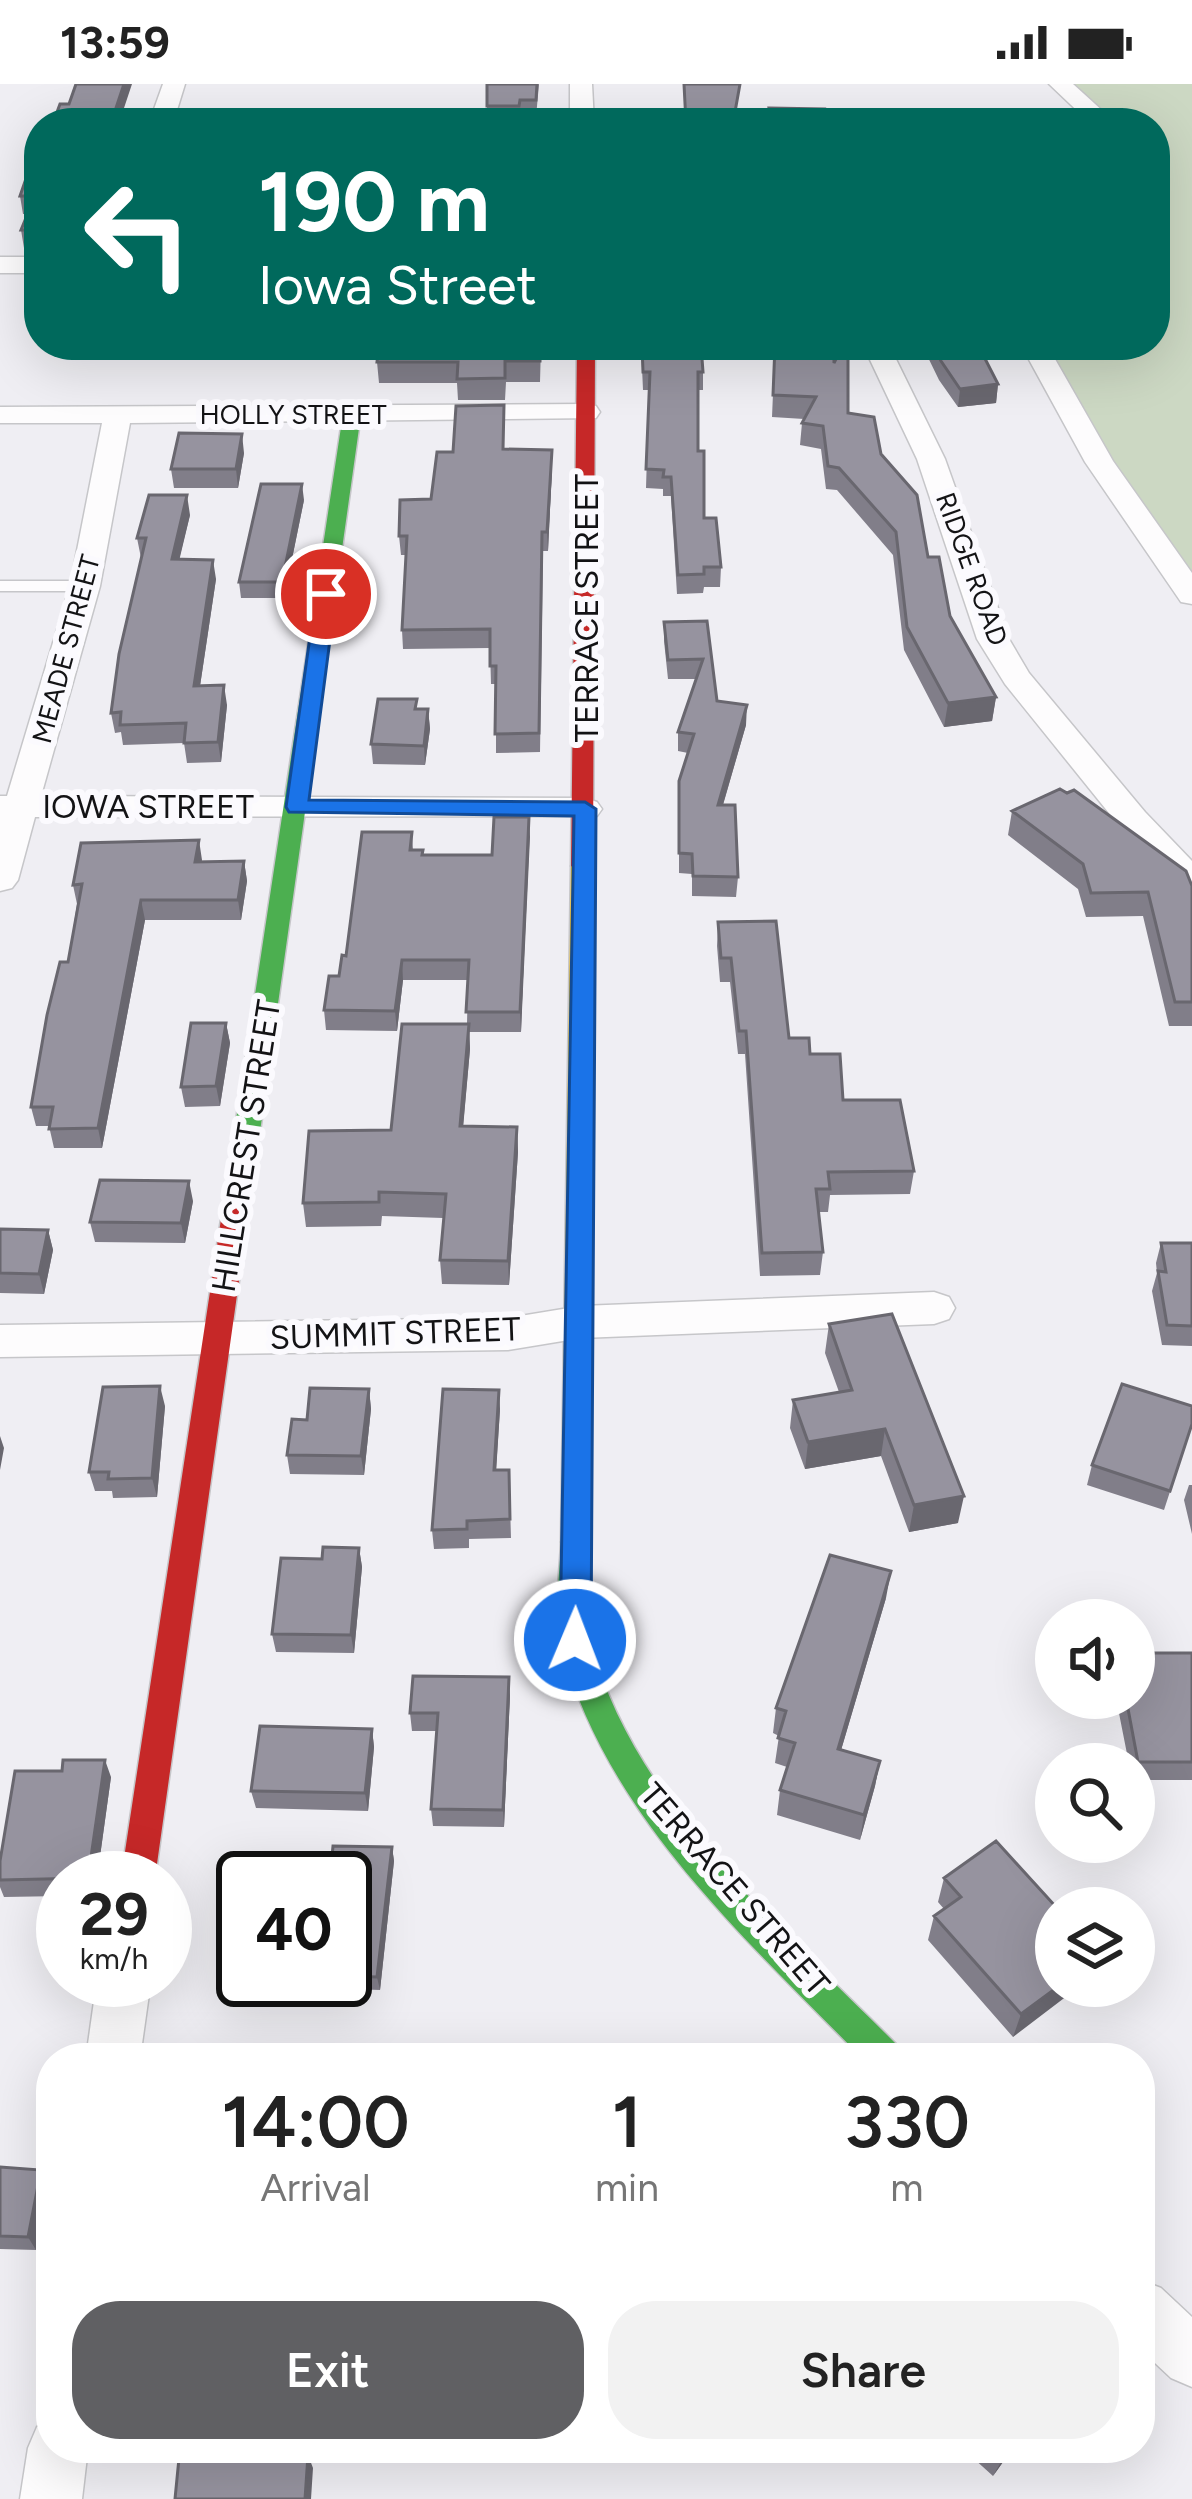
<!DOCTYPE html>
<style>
body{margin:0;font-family:Figtree,sans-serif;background:#f2f2f2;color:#222;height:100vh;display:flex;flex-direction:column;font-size:45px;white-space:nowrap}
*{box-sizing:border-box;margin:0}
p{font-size:39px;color:#767676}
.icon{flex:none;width:66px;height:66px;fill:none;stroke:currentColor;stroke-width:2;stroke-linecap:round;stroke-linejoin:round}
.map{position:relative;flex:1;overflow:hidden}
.side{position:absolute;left:36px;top:1959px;width:1119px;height:420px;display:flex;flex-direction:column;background:#fff;border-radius:48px;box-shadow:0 12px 48px #0002}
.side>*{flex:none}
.hud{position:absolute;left:24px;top:24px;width:1146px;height:252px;border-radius:48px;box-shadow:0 12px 48px #0002;background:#00695c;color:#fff;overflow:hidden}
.controls{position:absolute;left:1035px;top:1515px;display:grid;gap:24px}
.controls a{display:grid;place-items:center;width:120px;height:120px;border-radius:50%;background:#fff;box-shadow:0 12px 48px #0002;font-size:60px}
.speed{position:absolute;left:36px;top:1767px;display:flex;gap:24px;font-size:60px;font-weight:700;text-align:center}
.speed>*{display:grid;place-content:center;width:156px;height:156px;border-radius:50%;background:#fff;box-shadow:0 12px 48px #0002;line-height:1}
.speed small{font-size:30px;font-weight:400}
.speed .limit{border:6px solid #111;border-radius:18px;background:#fff;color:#111}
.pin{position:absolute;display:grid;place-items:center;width:102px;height:102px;color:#fff;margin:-51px;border:6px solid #fff;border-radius:50%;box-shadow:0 3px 12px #0007}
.me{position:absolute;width:132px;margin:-66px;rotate:1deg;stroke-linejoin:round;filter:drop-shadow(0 0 9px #0008)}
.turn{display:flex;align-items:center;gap:42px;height:252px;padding:0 36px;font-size:54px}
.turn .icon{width:156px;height:156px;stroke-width:2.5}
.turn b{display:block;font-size:84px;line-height:102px}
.eta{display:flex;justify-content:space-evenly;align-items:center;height:204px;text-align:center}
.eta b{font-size:72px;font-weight:600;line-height:84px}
.primary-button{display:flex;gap:24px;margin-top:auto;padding:24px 36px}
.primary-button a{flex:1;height:138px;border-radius:48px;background:#606063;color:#fff;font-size:48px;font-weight:600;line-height:138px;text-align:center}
.primary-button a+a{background:#f2f2f2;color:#222}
.status{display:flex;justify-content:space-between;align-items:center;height:84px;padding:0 60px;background:#fff;direction:ltr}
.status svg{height:33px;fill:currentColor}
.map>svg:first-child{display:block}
.green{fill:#ccd8c3}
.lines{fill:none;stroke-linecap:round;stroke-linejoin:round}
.lane-casing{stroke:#c6c6c9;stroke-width:3}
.street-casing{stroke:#c6c6c9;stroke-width:3}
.fast-casing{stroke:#c6c6c9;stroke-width:3}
.slow-casing{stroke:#c6c6c9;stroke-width:3}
.jam-casing{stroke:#c6c6c9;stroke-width:3}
.lane{fill:#fdfcfd;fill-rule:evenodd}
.street{fill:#fdfcfd;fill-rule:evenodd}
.fast{fill:#4caf50;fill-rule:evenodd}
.slow{fill:#ffc107;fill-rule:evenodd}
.jam{fill:#c62828;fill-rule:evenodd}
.wall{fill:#817e89}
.shaded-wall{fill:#69676f}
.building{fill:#96939f;stroke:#69676f;stroke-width:3}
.route{fill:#1a73e8;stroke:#114b97;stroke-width:3}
.labels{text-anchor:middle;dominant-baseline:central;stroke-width:12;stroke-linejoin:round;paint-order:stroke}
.far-street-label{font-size:27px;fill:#131315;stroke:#fbfafe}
.street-label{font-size:33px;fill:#131315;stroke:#fbfafe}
</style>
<div class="status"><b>13:59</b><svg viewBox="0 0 49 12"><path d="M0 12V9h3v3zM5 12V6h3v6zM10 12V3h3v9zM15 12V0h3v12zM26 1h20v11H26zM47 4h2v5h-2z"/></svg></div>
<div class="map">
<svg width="1192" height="2415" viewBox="0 0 1192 2415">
<rect width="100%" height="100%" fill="#efeef3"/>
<path class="green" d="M1060,0H1192V511L1034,261H1155V39H1104Z"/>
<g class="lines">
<defs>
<path id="lane" d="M0,497H85L93,502L85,507H0Z"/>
<path id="street" d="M163,0H185L173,39H149Z
M570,0H592L594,39H570Z
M1049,0H1073L1116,39H1090Z
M0,173H39V189H0Z
M863,261H889L945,375L1009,555L1029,589L1145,728L1192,777V809L1179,806L1121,744L1005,600L977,555L917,375Z
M1021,261H1047L1113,377L1192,489V520L1181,518L1085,378Z
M586,320L596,322L600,328L596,334L130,339L100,502L41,712L585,714L597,718L602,725L597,732L35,733L18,796L12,804L0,807V712H7L70,502L102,339H0V323Z
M934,1208L949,1213L955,1224L949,1235L934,1240L581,1254L508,1266L0,1273V1241L508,1234L581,1222Z
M97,1896H151L140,1974H86Z
M1140,2196L1161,2204L1192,2233V2303L1171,2294L1140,2265Z
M51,2337V2364H88L82,2415H20L28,2364L37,2343Z"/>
<path id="fast" d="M352,325L361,330L256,1076L243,1085L230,1076L343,330Z
M576,1446L586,1449L591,1458C590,1491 583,1526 591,1558C632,1719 786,1849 898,1962L903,1974H862C745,1854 604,1729 561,1560C553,1527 560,1491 561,1458L566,1449Z"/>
<path id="slow" d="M582,775L593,782L591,1458L586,1467L576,1470L566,1467L561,1458L571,782Z"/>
<path id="jam" d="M577,261H595L593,782L582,789L571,782Z
M243,1067L256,1076L155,1794H121L230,1076Z"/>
</defs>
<use href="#lane" class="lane-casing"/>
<use href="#street" class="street-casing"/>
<use href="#fast" class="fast-casing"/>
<use href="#slow" class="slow-casing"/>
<use href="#jam" class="jam-casing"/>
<use href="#lane" class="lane"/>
<use href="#street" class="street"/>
<use href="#fast" class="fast"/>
<use href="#slow" class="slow"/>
<use href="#jam" class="jam"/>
</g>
<path class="wall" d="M539,0L536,33H520V39H487V22Z
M39,57V164H24L21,146L28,130H23L20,112Z
M379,261H541L540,298H506L505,316H458L457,299H379L377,278Z
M641,261L703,288V306H698V367L704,434L721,483L720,503H704L703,509L677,510L671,412H663V405L646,404L649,306H643Z
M922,261H978L998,300L996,319L958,323L939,296Z
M775,262L834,279L848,329L881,370L928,473L950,532L996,613L992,637L944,643L904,566L893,471L837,406L826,405L821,365L800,361L802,339L804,335L772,333Z
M504,365L552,384L548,467H543L540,668L496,669V600H491L490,564L403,565L402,546L406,471H401L399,452L431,415Z
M244,369L238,404H174L171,385Z
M304,416L284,514H241L239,498Z
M190,431L179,475L216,495L200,602L227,621L221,678L187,679L184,659L123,661L121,648L115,649L111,629L141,474L137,454Z
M707,537L717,617L746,641L723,721L738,793L736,813L692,812V790L679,789V697L688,669L678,667V648L696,595H668L664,557V538Z
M428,625L430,645L425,681L373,680L371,660Z
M1012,727L1192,802V942H1169L1143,832L1086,833L1078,805L1008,751Z
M529,733L521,948H469L470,965L463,1042L517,1043L518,1068L509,1201L442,1200L440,1176L443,1134L382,1132L381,1142L306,1143L303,1119L391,1046L467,940L468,896H403L397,947L326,946L324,926L346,872L412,748L413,766L423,771H492Z
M244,777L247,797L241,836H145L102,1064H54L49,1042H36L31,1023L68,878L77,820L73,801L202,778Z
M718,838L789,954L810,970L843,1016L914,1087L910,1110L830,1111L828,1128H818L823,1168L820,1191L760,1192L745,970H738L730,898H720L717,862Z
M226,939L230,959L220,1022L185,1023L181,1003Z
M193,1117L185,1159L95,1158L90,1138Z
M0,1145L48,1146L53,1166L44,1210L0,1209Z
M1161,1159H1192V1262L1162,1261L1152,1207L1157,1189L1156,1179Z
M829,1240L958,1439L909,1448L881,1372L805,1385L790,1344L793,1316L839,1308L825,1269Z
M369,1305L371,1325L364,1391L290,1390L287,1371L307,1336Z
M165,1322L157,1413L113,1414L112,1407H95L89,1388Z
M500,1325L496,1386H509L511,1454L469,1455V1464L434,1465L432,1446Z
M1192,1340L1164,1426L1087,1401L1092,1381Z
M1189,1401H1192V1450L1184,1416Z
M359,1464L362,1483L354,1569L276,1568L272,1550L322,1475Z
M886,1514L841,1666L880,1677L875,1702L860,1756L777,1731L780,1706L787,1683L775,1679L779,1652L773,1649L776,1624Z
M1192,1569V1696H1134V1680H1129L1116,1614H1134Z
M510,1611L504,1743L433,1742L431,1725L437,1647H412L410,1629Z
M372,1645L374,1663L368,1727L256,1724L251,1707Z
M62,1687L111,1693L97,1794H63V1812L4,1813L0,1803V1777Z
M392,1763L394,1777L380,1906L323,1904L321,1896H345V1794Z
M944,1794L1056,1902L1013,1953L928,1856L934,1832L944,1825L938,1818Z
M0,2083L49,2100L36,2166L0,2165Z
M962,2364H1013L993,2392Z"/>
<path class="shaded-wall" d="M124,0H132L119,39H111Z
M998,300L996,319L958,323L960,305Z
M242,350L244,369L238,404L236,385Z
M552,366V384L548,467L547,448Z
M302,400L304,416L284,514L282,498Z
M187,411L190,431L175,494L172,475Z
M213,476L216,495L197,622L194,602Z
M224,601L227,621L221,678L218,658Z
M996,613L992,637L944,643L948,619Z
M747,621L746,641L717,741L718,721Z
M428,625L430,645L425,681L424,662Z
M529,733L530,753L521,948L520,928Z
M199,756L202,776L198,797L195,778Z
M244,777L247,797L241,836L238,816Z
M141,816L145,836L102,1064L98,1044Z
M402,876L403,896L397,947L395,927Z
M226,939L230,959L220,1022L216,1002Z
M469,940L470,965L461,1067L460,1042Z
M517,1043L518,1068L509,1201L508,1177Z
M189,1097L193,1117L185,1159L181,1139Z
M48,1146L53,1166L44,1210L39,1190Z
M160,1302L165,1322L157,1413L152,1394Z
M369,1305L371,1325L364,1391L361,1372Z
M499,1306L500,1325L495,1405L494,1386Z
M885,1345L881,1372L805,1385L808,1358Z
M0,1352L4,1364L0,1386Z
M964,1412L958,1439L909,1448L914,1421Z
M359,1464L362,1483L354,1569L351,1551Z
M891,1487L886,1514L834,1690L838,1665Z
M509,1593L510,1611L504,1743L503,1726Z
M372,1645L374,1663L368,1727L365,1709Z
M105,1676L111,1693L97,1794H88Z
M880,1677L875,1702L860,1756L864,1731Z
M392,1763L394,1777L380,1906L377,1893Z
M1059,1902H1080L1013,1953L1021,1930Z
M41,2086L49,2100L36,2166L28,2153Z
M1010,2364H1013L993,2392L1002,2376Z
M308,2371L313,2384L311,2415H305Z"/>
<path class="building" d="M76,0H124L111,39H53L60,20H69Z
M487,0H537L536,16H520L519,22H487Z
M684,0H740L733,39H686Z
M769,24L825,25L829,39H772Z
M39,57V146H21L35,112H20Z
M379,261H540V277H505V294L457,295L458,278H377Z
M642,261H701L703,288H698V367H704V434H716L721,483H704V490L678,491L671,393H663L664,386L646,385L650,288H643Z
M775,261H834V279L843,261H848V329L874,333L881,370L917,411L928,473H939L950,532L996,613L948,619L907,543L896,448L839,384L828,382L823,342L802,339L816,313L773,311Z
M933,261H978L998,300L960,305L941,277Z
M504,321L503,365L552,366L547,448H542L539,649L495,650L496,582H490V545L402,546L407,452H399L400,416L431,415L437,368H453L456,322Z
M179,349L242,350L236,385H171Z
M261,400H302L282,498H239Z
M149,411H187L172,475L213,476L194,602L224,601L218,658L184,659L186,639L120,641L121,628L111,629L119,570L146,454H137Z
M707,537L717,617L747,621L718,721H735L738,793L693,792L692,770L679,769V697L694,650L678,648L703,575L668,576L664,538Z
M378,615H417L415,625H428L424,662L371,660Z
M1060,705L1067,709L1074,706L1186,787L1192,802V918H1175L1148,808L1091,809L1083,780L1012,727Z
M494,733H529L520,928H466L469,876H402L395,927L324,926L329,892H339L342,871L346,872L362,748H412L410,766H423L422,771H492Z
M199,756L195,778L244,777L238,816H141L98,1044L49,1045L53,1023H31L47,931L60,878H68L82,800L73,801L81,759Z
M776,837L789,954H809L810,970H840L843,1016H900L914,1087L828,1088L830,1105H816L823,1168L762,1169L746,947H739L731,874H721L718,838Z
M191,939H226L216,1002L181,1003Z
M402,940H469L460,1042L517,1043L508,1177L440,1176L446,1110L379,1108V1118L303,1119L309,1047L391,1046Z
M100,1096L189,1097L181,1139L90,1138Z
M0,1145L48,1146L39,1190L0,1189Z
M1161,1159H1192V1242L1167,1241L1158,1187L1166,1188Z
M892,1230L964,1412L914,1421L885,1345L808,1358L793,1316L852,1306L829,1240Z
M1122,1300L1192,1322V1340L1170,1407L1092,1381Z
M160,1302L152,1394L108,1395L109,1388H89L103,1303Z
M310,1304L369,1305L361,1372L287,1371L292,1335L307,1336Z
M443,1305L499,1306L494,1386H509L510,1435L467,1437V1445L432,1446Z
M323,1463L359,1464L351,1551L272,1550L281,1474L322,1475Z
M830,1471L891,1487L838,1665L880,1677L864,1731L780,1706L795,1659L778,1654L786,1627L776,1624Z
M1134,1569H1192V1678H1138L1126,1614H1134Z
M413,1592L509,1593L503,1726L431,1725L438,1629H410Z
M260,1642L372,1645L365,1709L251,1707Z
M63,1676H105L88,1794L0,1796V1777L15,1687H62Z
M996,1757L1057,1824L1056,1902H1059L1021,1930L934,1832L961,1813L944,1794Z
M333,1762L392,1763L377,1893L345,1892V1794H330Z
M221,1972L332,1974H220Z
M0,2083L41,2086L28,2153L0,2152Z
M180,2364H296L295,2371H308L305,2415H175Z
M989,2364H1010L1002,2376Z"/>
<path class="route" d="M326,504L336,510L309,716L585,718L596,725L591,1556L586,1565L575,1569L564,1565L560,1556L574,732L289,728L286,723L316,510Z"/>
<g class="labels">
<g class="far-street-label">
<text x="293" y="330">HOLLY STREET</text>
<text transform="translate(972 485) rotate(70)">RIDGE ROAD</text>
<text transform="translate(66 565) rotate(-75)">MEADE STREET</text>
</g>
<g class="street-label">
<text transform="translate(586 524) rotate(-90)">TERRACE STREET</text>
<text x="148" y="722">IOWA STREET</text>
<text transform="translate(246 1062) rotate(-81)">HILLCREST STREET</text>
<text transform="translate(395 1249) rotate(-2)">SUMMIT STREET</text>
<text transform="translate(735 1805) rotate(49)">TERRACE STREET</text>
</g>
</g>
</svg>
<div class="controls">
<a><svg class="icon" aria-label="sound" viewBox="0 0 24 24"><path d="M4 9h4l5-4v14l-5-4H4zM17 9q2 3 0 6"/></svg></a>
<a><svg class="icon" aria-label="search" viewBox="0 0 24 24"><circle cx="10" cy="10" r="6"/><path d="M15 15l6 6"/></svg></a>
<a><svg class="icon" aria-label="layers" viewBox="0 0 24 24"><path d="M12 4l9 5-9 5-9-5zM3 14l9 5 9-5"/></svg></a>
</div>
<div class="speed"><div>29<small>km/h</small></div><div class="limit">40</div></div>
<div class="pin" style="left:326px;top:510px;background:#d93025"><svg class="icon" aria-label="arrive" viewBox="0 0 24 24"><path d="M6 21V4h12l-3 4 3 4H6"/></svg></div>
<svg class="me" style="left:575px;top:1556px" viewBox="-20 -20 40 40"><circle r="17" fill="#1a73e8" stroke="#fff" stroke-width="3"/><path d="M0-11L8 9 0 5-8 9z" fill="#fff"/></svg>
<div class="hud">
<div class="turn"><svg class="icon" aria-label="left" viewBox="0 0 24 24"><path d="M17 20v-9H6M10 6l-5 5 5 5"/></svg><div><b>190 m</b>Iowa Street</div></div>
</div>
<section class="side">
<div class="eta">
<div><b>14:00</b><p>Arrival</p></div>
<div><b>1</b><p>min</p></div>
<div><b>330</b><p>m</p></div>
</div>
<div class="primary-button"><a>Exit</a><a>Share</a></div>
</section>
</div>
